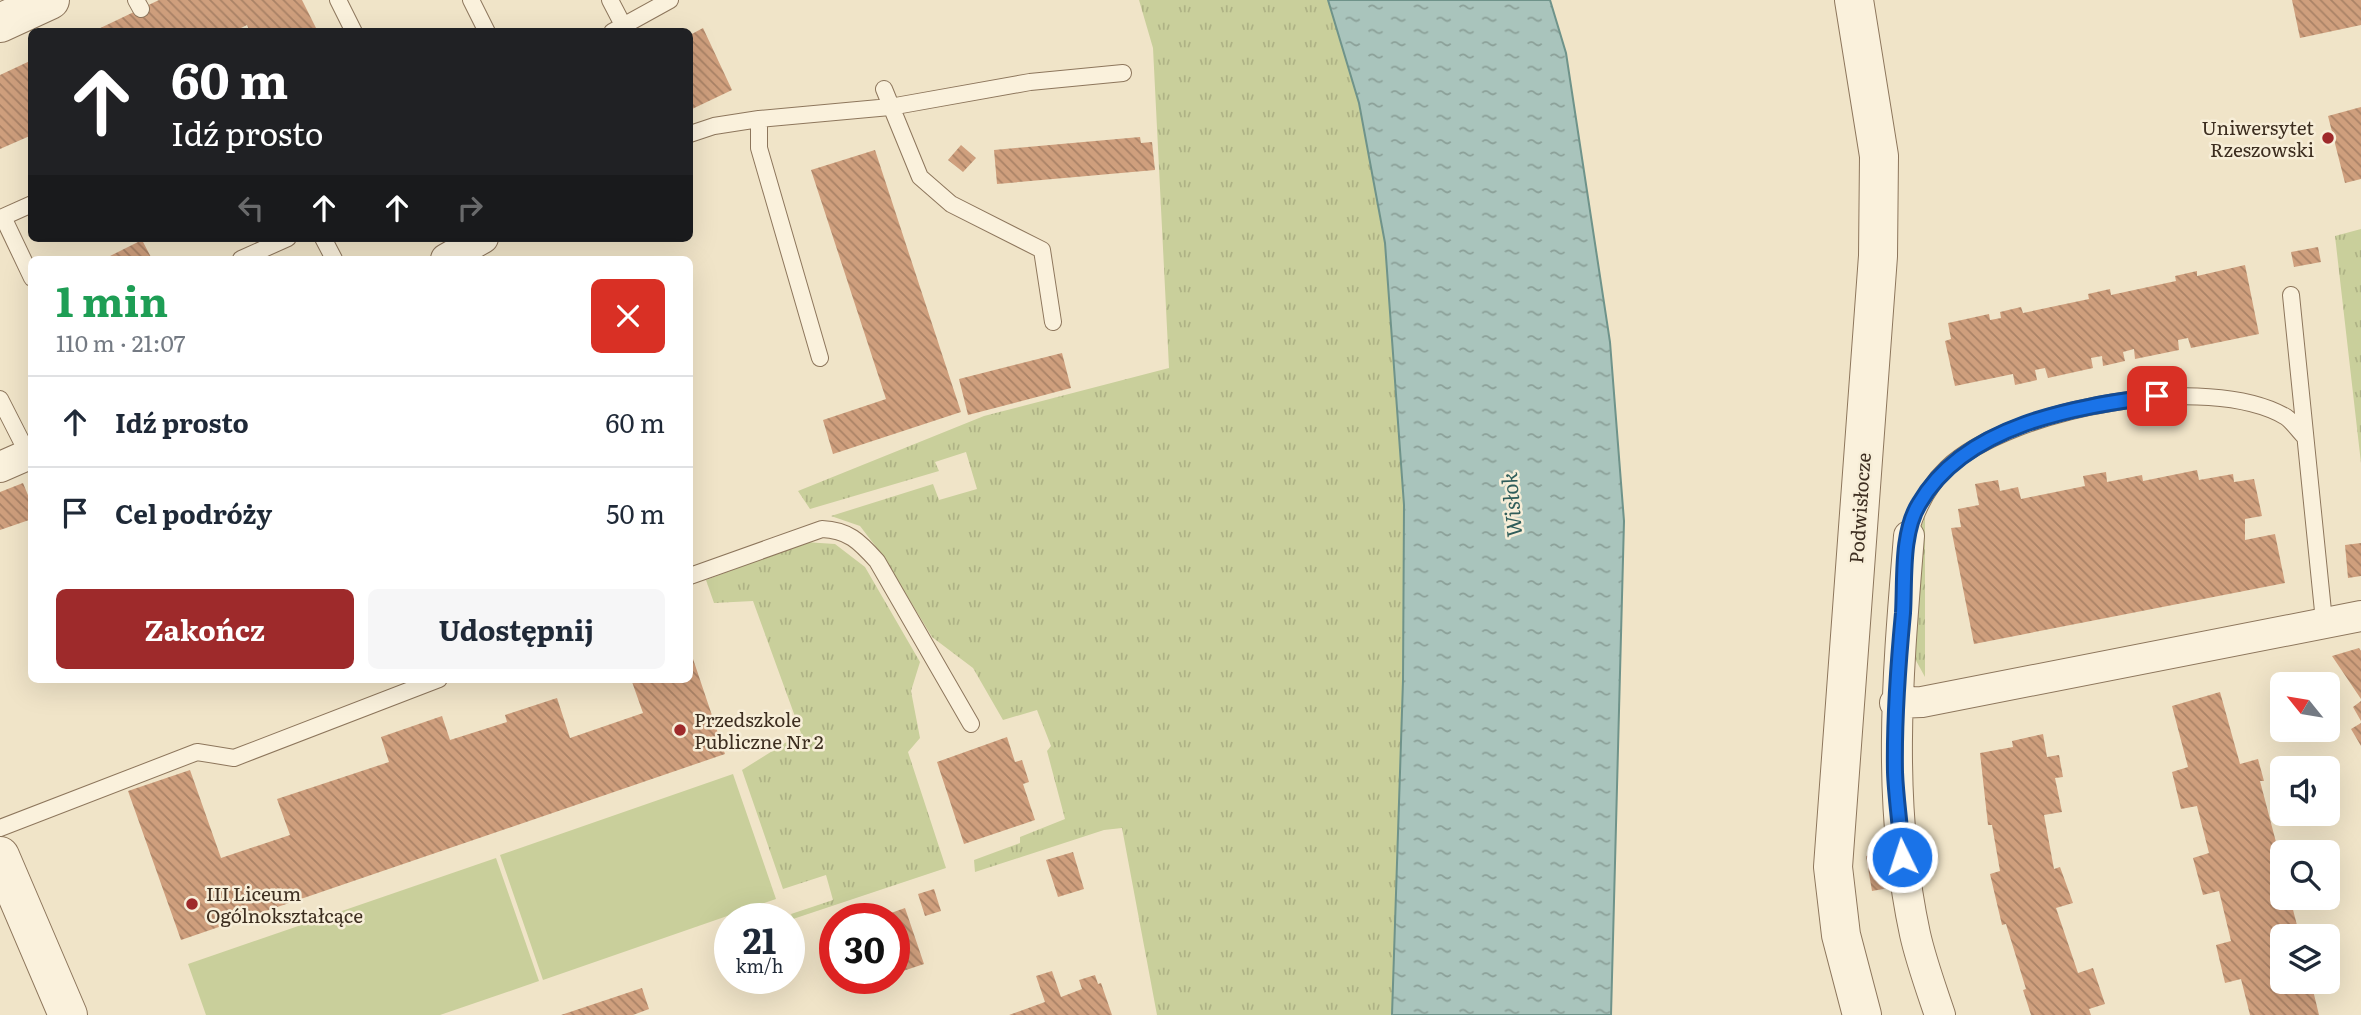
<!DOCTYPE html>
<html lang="pl">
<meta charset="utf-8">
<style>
body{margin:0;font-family:Literata,serif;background:#f6f6f7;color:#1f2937;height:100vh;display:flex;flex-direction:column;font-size:26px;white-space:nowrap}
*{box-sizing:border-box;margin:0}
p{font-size:23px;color:#747a83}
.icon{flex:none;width:38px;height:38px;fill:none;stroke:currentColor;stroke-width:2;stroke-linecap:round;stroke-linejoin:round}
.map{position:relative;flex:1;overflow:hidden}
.side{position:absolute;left:28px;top:256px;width:665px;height:427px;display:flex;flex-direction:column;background:#fff;border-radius:10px;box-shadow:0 7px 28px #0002}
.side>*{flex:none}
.guide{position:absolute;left:28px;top:28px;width:665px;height:214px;border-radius:10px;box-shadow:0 7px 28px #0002;background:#202124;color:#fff;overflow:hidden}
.needle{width:46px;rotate:300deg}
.tools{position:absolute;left:2270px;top:672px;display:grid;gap:14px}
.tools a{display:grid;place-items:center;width:70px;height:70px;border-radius:10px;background:#fff;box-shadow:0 7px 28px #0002;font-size:35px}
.speed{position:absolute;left:714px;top:903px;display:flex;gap:14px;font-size:35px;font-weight:700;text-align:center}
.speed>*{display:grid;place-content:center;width:91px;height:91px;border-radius:50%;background:#fff;box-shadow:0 7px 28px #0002;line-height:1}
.speed small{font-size:18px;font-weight:400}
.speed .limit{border:10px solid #d22;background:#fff;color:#111}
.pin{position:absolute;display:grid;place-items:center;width:60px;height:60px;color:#fff;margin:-30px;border-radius:14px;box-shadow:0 4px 10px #0006}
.me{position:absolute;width:77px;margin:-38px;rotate:356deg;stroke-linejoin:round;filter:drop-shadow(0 0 5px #0008)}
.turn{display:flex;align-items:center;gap:24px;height:147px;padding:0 28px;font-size:32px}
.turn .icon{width:91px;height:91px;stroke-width:2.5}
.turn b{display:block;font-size:49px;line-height:60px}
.lanes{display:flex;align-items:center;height:66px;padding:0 28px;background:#0003;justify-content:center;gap:35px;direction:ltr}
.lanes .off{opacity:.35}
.round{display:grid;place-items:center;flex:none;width:74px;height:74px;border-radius:10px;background:#f6f6f7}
.summary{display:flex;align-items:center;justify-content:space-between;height:119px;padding:0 28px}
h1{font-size:42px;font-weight:700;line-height:52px;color:#1e9e55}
.cta{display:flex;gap:14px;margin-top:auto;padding:14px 28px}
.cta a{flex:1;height:80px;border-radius:10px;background:#9e2a2b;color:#fff;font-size:28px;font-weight:700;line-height:80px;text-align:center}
.cta a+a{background:#f6f6f7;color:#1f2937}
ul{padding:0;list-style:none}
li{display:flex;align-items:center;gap:21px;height:91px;padding:0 28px;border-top:2px solid #e0e1e3}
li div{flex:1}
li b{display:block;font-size:26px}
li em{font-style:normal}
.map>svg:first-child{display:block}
.grass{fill:url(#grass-tufts)}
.garden{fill:#c9cf9b}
.water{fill:url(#water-ripples);stroke:#6f938a;stroke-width:2}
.building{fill:url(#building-back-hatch)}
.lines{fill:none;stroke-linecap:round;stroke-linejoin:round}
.service-casing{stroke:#8d765c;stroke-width:18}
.minor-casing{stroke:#8d765c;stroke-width:32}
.tertiary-casing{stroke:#8d765c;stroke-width:40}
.service{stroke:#faf1dc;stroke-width:16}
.minor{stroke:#faf1dc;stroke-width:30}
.tertiary{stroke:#faf1dc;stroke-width:38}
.route-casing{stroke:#114b97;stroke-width:18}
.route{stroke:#1a73e8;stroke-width:12}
.poi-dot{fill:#9e2a2b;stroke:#f7eed8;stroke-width:2.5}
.labels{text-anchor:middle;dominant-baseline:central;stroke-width:5;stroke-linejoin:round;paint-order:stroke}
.poi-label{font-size:19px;fill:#3d2e20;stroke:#f7eed8;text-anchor:start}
.street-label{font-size:19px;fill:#3d2e20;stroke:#f7eed8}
.water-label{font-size:21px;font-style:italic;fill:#2f5d5a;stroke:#f7eed8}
</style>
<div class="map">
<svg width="2361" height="1015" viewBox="0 0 2361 1015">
<defs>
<pattern id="grass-tufts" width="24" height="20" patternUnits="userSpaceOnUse" patternTransform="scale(1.75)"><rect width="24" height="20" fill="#c9cf9b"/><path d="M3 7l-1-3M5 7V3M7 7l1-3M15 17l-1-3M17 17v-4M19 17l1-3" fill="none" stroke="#aeb285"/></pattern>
<pattern id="water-ripples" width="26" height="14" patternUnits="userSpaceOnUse" patternTransform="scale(1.75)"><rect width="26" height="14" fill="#a9c4bc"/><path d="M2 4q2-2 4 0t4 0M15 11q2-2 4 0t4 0" fill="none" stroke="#8ba098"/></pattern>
<pattern id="building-back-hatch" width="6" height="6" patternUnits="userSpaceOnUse" patternTransform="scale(1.75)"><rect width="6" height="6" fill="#cf9f7d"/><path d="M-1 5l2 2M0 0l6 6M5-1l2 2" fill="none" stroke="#a98266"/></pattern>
</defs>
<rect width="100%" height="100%" fill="#f0e4c8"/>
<path class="grass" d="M1139,0H1328L1359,103L1385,243L1404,505L1403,681L1392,1015H1157L1122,828L1104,830L975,872L974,860L1020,843V837L1065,819L1047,751L1051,746L1037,710L1003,720L973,668L932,637L883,556L860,526L831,516L933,484L939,500L977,489L966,452L935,462L939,471L810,509L798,491L984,416L1169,368L1153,48Z
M2361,229V463L2335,236Z
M1925,517V677L1914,657L1912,550Z
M805,542L835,544L865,567L920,662L911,691L920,738L908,752L946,868L793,919L791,914L833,900L826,875L783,889L742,770L801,733L753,601L714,603L706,580Z"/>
<path class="garden" d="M733,774L776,899L543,980L500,855Z
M496,858L539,981L440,1015H206L188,964Z"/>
<path class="water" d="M1328,0H1550L1566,53L1610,342L1624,521L1611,1015H1392L1403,681L1404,505L1385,243L1359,103Z"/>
<path class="building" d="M159,0H302L318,32H250L247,25L233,32H92Z
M2292,0H2361V25L2300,38Z
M703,28L732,90L690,110V35Z
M32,60V135L0,149V75Z
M2361,107V179L2345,183L2328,116Z
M1140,137L1141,143L1152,142L1155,170L997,184L994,150Z
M961,145L976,158L963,172L948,160Z
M875,150L961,412L833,454L823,420L886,399L811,170Z
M142,240L152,259H104Z
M2318,247L2321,262L2294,267L2291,252Z
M2245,265L2259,334L2191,348L2188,338L2178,340L2179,350L2135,359L2134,349L2123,352L2125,361L2103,366L2102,356L2091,358L2093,368L2048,378L2045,368L2035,370L2037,380L2015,385L2013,374L1955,386L1945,341L1951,339L1948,323L1989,314L1990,320L2001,318L2000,312L2021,307L2023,313L2089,299L2088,294L2110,289L2111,295L2176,281L2175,276L2197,271V276Z
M1062,353L1071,388L968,415L959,379Z
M2197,470L2199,480L2233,474L2234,482L2254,479L2262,516L2245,519V540L2275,534L2285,583L1974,644L1951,528L1961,527L1958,509L1979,505L1975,484L1998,480L2000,491L2018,487L2021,499L2085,486L2083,476L2106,472L2107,482L2142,475L2143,481Z
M23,483L32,505V519L0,530V492Z
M2361,543V576L2348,578L2345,545Z
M2359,648L2361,651V699L2332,656Z
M690,650L725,754L181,940L128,791L190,770L221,858L290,835L277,799L389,762L381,737L442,716L450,740L507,722L505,715L557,698L570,738L643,713L631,679H690Z
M2220,692L2240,764L2258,759L2264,781H2260L2277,846L2280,845L2282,853V898H2290L2299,933L2302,932L2303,936H2282V982H2311L2319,1015H2250L2241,979L2225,983L2216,945L2231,941L2219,891L2203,895L2193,858L2209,853L2197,806L2181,809L2172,772L2188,767L2172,706Z
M2361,701V721L2353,707Z
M2361,723V746L2351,729Z
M2043,734L2047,757L2059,755L2063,777L2055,778L2062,812L2044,815L2054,869L2060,867L2073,903L2056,908L2078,973L2093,968L2105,1004L2089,1009L2091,1015H2031L2023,990L2026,989L2006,924L2002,925L1990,874L2000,871L1992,825H1988L1980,753L2013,747L2012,741Z
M1007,737L1015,762L1022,760L1029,782L1023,784L1035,820L964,844L937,762Z
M1073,852L1084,889L1058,897L1046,860Z
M1883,853L1889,888L1872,891L1866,856Z
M934,889L941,911L925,916L918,894Z
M905,908L924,964L894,974V919L877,918Z
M835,933V956H834L828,936Z
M1052,971L1061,997L1082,989L1079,980L1095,975L1098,984L1101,983L1112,1015H1009L1045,1002L1036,976Z
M842,978H882V979L846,991Z
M642,988L649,1009L633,1015H561Z"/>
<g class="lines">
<defs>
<path id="service" d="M136,0L141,9
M338,0L354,32
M471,0L487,32
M610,0L623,25
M612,32L670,0
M884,89L920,177L951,204L1042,250L1053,322
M759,119V148L820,358
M690,134L714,126L759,119L890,107L1030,82L1123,73
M32,204L3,217L32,278
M323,238L334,259
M241,259L288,238
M2291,295L2324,621
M0,399L28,454
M1909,536C1916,510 1927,487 1947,468C2011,408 2208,371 2286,417C2292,421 2298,430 2304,436
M690,576L822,529C848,530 859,541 877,561L971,724
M0,828L197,752L234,758L439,679"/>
<path id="minor" d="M446,259L483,238
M0,467L32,453
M1909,536C1898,671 1886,799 1915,934C1921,961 1931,988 1940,1015
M1895,703L1922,702L2361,616"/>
<path id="tertiary" d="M1854,0L1879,156L1878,256L1833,867L1841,935L1862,1015
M0,23L50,0
M0,856L68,1015"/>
</defs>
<use href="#service" class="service-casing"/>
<use href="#minor" class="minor-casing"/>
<use href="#tertiary" class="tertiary-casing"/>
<use href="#service" class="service"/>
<use href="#minor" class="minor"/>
<use href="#tertiary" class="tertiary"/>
</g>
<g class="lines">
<defs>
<path id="route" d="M1902,857C1901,829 1896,800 1895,772C1894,719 1898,666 1903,613C1905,580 1901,533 1919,504C1965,424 2075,407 2157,396"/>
</defs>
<use href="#route" class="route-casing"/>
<use href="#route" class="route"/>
</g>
<g class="poi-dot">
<circle cx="2328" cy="138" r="7"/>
<circle cx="680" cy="730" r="7"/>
<circle cx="192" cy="904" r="7"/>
</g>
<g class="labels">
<g class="poi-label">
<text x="2314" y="127" text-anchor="end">Uniwersytet<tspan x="2314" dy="22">Rzeszowski</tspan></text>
<text x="694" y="719">Przedszkole<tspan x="694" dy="22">Publiczne Nr 2</tspan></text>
<text x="206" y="893">III Liceum<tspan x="206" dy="22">Ogólnokształcące</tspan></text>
</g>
<g class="street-label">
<text transform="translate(1859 508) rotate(-86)">Podwisłocze</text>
</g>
<g class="water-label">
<text transform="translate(1510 505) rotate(-95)">Wisłok</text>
</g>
</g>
</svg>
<div class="tools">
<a><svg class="needle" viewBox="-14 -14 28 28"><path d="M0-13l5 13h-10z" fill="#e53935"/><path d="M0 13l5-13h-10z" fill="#747a83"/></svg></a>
<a><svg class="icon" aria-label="sound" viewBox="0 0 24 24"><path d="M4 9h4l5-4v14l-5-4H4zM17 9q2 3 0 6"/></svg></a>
<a><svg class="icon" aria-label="search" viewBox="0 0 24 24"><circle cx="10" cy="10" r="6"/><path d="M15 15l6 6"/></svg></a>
<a><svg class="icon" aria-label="layers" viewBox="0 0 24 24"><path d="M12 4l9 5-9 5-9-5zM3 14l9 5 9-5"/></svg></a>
</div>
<div class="speed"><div>21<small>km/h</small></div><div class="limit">30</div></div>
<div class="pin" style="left:2157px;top:396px;background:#d93025"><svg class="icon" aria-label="arrive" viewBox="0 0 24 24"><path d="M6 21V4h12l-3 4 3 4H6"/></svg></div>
<svg class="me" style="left:1902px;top:857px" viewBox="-20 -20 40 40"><circle r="17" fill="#1a73e8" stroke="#fff" stroke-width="3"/><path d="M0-11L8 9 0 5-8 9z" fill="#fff"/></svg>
<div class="guide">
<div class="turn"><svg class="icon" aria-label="ahead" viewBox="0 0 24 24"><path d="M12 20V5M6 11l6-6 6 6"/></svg><div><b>60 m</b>Idź prosto</div></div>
<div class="lanes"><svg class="icon off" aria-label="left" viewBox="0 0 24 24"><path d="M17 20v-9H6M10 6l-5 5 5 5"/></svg><svg class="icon" aria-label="ahead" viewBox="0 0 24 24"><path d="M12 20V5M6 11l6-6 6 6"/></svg><svg class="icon" aria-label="ahead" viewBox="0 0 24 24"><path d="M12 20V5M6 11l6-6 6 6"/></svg><svg class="icon off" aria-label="right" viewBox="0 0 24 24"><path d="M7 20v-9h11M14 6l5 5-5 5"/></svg></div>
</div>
<section class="side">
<div class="summary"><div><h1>1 min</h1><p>110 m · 21:07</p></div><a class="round" style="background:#d93025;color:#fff"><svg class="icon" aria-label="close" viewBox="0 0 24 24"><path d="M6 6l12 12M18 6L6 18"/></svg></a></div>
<ul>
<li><svg class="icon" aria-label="ahead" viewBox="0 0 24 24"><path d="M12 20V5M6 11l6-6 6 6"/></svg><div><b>Idź prosto</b></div><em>60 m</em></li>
<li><svg class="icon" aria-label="arrive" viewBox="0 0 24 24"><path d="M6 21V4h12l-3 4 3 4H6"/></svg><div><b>Cel podróży</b></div><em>50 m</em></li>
</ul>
<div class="cta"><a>Zakończ</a><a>Udostępnij</a></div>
</section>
</div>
